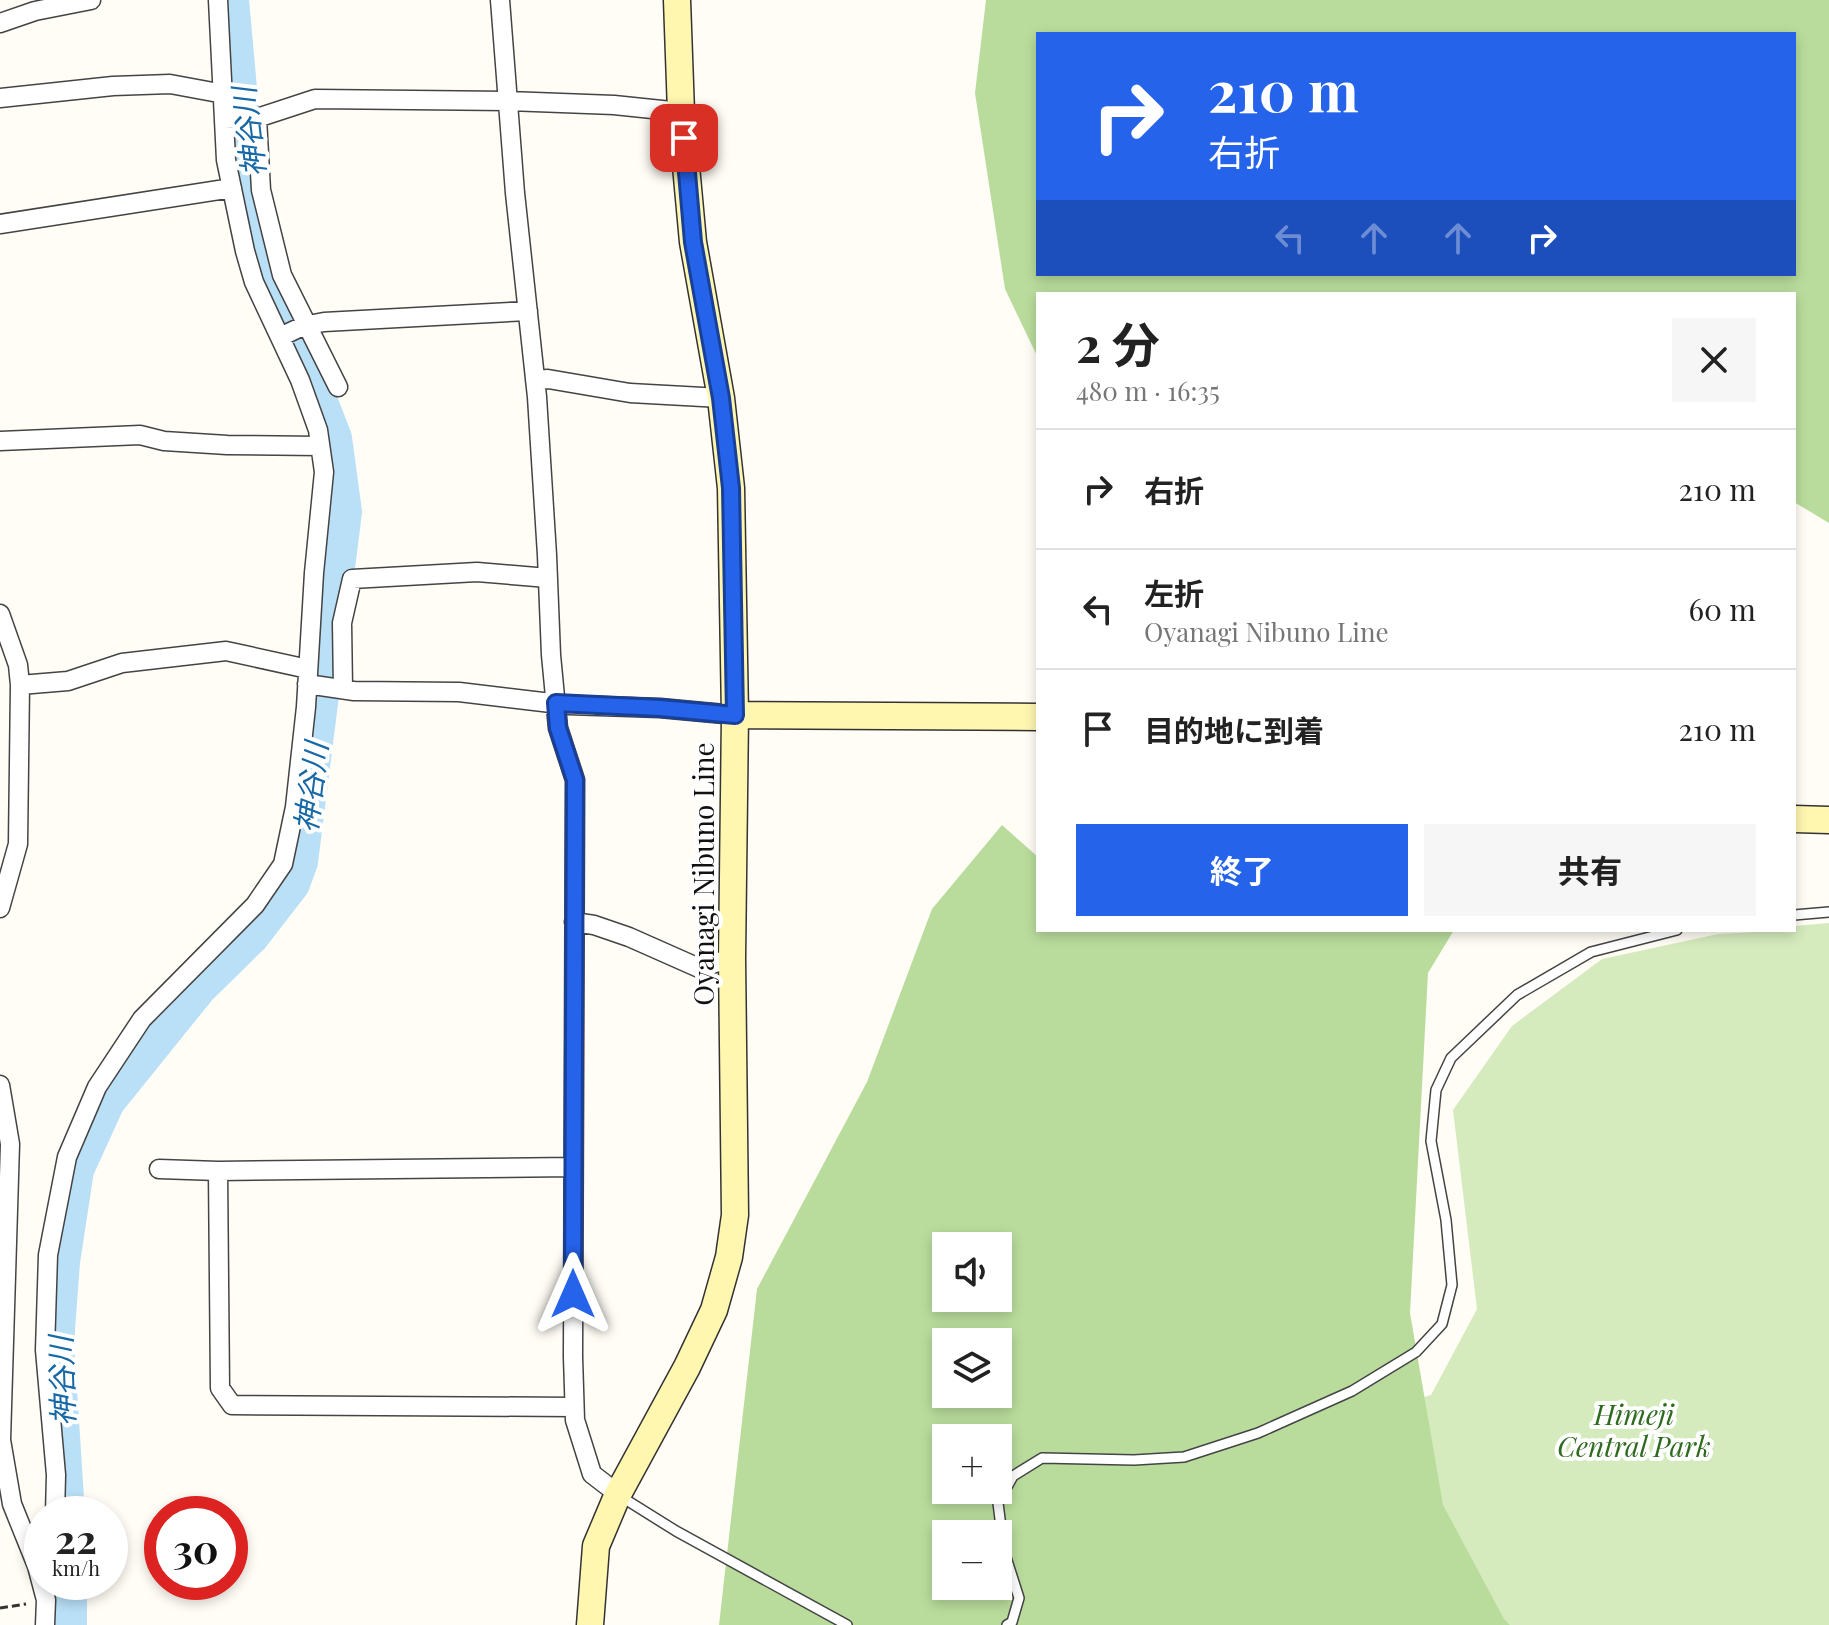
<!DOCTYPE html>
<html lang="ja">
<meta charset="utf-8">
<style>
body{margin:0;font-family:"Playfair Display","Noto Sans JP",serif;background:#f6f6f6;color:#222;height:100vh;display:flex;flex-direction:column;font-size:30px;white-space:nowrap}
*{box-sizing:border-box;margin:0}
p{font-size:26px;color:#767676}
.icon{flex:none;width:44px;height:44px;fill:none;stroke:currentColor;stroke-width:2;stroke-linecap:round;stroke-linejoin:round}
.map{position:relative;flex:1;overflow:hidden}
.details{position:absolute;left:1036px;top:292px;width:760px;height:640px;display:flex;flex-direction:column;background:#fff;border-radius:0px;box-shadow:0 4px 12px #0003}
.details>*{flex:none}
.top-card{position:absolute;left:1036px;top:32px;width:760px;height:244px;border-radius:0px;box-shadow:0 4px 12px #0003;background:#2563eb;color:#fff;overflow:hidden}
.tools{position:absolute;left:932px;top:1232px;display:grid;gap:16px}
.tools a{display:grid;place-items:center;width:80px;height:80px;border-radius:0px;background:#fff;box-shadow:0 4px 12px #0003;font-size:40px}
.speed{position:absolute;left:24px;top:1496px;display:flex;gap:16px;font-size:40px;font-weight:700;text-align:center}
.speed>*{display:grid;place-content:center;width:104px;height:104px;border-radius:50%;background:#fff;box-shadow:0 4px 12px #0003;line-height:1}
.speed small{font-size:20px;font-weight:400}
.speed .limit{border:12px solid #d22;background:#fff;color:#111}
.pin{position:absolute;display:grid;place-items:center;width:68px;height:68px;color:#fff;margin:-34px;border-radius:16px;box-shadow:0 4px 12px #0006}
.me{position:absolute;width:88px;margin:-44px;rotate:0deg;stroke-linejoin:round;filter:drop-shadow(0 0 6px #0008)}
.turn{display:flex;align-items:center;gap:28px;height:168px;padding:0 40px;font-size:36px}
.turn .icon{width:104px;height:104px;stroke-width:2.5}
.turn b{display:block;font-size:56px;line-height:68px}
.lanes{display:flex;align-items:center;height:76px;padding:0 40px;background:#0003;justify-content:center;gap:40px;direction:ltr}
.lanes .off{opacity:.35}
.round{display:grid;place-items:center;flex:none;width:84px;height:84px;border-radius:0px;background:#f6f6f6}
.overview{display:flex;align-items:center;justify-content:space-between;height:136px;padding:0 40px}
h1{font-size:48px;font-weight:700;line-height:60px}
.action{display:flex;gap:16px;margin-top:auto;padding:16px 40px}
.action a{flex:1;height:92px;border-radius:0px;background:#2563eb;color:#fff;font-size:32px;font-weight:700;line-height:92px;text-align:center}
.action a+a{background:#f6f6f6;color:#222}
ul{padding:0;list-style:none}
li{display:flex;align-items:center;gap:24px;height:120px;padding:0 40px;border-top:2px solid #e0e0e0}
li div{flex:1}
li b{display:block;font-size:30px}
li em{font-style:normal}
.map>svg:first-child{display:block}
.green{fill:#d5ebbd}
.forest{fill:#b9dc9c;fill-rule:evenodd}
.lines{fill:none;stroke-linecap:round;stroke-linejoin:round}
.river{stroke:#b9e0f7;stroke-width:34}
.service-casing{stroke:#444;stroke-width:12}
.minor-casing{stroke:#444;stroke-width:21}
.secondary-casing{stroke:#333;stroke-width:29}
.path{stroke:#333;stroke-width:3;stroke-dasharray:8 4;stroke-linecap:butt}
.service{stroke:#fff;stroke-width:9}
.minor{stroke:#fff;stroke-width:18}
.secondary{stroke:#fff6b0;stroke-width:26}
.route-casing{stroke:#184099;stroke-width:20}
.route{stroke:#2563eb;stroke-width:14}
.labels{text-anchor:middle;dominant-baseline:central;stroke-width:8;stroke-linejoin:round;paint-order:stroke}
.street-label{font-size:28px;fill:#111;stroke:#fff}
.park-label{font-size:28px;font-style:italic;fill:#2f6b1f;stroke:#fff}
.water-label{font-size:30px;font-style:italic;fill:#1768a6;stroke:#fff}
</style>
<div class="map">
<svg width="1829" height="1625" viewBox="0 0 1829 1625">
<rect width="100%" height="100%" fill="#fffdf5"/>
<path class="green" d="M1829,923V1625H1201L1309,1434L1431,1395L1477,1309L1453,1110L1512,1026L1602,959L1718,934L1794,930V926Z"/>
<path class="forest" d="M986,0H1829V523L1794,502V294H1038V358L1005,289L975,93ZM1038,34H1794V274H1038Z
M1002,825L1038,857V930H1454L1428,973L1410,1313L1443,1505L1504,1619L1510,1625H719L757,1289L867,1082L932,909ZM946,1246H998V1298H946ZM946,1342H998V1394H946ZM946,1438H998V1490H946ZM946,1534H998V1586H946Z"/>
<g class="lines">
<path class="river" d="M68,1514L57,1343L63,1262L77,1170L108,1102L200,988L252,937L293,884L301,862L345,512L335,438L261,247L244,133L232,0
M70,1625V1582"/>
<defs>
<path id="service" d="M1794,915L1829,912
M620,1496L676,1531L847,1625
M1007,1625L1012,1622L1019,1598L1004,1551L998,1503L1013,1476L1042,1458L1134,1460L1184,1457L1258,1433L1352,1391L1416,1352L1442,1324L1452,1285L1446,1220L1431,1141L1436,1090L1451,1058L1517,995L1591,952L1677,930"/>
<path id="minor" d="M500,0L515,193L537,397L547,555L551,655L558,728L575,780L573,1357L575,1420L592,1474L618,1494
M0,23L35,11L91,0
M0,98L113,86L170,84L224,94
M257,118L261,190L282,275L338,387
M225,119L257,118L315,99L508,101L614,105L681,112
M0,224L232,188
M280,337L303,326L324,322L528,311
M535,380L548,379L630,393L721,398
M0,441L140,435L164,441L227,445L320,446
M0,614L18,665L20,685L18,844L0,908
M307,684L354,691L459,692L568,705L660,708L735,715
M20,685L68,681L122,663L226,651L308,669
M343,689L342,623L352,579L477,572L548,578
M574,922L594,925L629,937L699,968L732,958
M0,1085L10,1144L1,1440L12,1504L37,1566L46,1600L45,1625
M159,1169L218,1171L573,1167
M218,1171L220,1388L232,1405L574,1407
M55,1514L56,1475L45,1350L48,1255L67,1157L97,1087L142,1019L255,905L283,864L295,807L306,707L314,573L324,472L318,430L300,380L254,282L245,251L226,160L218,0"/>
<path id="secondary" d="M735,715L1038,717
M1794,819L1829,820
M590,1625L596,1546L618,1494L687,1367L714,1310L729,1257L735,1215L732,958L735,715L731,488L721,398L693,242L681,112L677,0"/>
</defs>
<use href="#service" class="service-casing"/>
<use href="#minor" class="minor-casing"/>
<use href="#secondary" class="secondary-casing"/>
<path class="path" d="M0,1608L26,1604"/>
<use href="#service" class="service"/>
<use href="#minor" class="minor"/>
<use href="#secondary" class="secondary"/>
</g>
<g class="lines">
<defs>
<path id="route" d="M573,1294L575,780L558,728L556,703L660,708L735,715L731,488L721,398L693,242L684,138"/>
</defs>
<use href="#route" class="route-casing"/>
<use href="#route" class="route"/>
</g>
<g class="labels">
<g class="street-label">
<text transform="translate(702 874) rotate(-90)">Oyanagi Nibuno Line</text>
</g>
<g class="park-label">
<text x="1634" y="1413">Himeji<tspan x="1634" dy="32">Central Park</tspan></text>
</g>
<g class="water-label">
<text transform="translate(248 132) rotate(-97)">神谷川</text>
<text transform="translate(310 787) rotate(-83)">神谷川</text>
<text transform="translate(61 1381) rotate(-92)">神谷川</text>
</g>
</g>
</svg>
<div class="tools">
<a><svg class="icon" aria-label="sound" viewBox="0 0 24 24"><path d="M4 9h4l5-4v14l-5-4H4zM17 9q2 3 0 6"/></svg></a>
<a><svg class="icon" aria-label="layers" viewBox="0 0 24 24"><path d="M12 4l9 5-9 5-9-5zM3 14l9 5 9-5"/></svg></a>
<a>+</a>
<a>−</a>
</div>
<div class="speed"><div>22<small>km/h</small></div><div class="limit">30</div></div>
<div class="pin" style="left:684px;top:138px;background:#d93025"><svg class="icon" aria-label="arrive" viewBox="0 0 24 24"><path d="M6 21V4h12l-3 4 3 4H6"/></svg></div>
<svg class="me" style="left:573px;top:1294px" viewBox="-20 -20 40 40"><path d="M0-17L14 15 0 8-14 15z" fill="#2563eb" stroke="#fff" stroke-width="4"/></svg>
<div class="top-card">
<div class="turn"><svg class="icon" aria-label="right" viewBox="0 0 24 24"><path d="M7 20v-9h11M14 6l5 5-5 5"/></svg><div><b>210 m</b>右折</div></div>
<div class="lanes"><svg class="icon off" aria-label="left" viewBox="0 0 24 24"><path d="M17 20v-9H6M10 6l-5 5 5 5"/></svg><svg class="icon off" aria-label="ahead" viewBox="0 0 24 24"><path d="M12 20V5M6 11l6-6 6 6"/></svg><svg class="icon off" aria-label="ahead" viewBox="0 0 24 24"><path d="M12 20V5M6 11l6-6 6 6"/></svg><svg class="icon" aria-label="right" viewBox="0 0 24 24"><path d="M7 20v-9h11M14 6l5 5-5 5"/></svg></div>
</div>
<section class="details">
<div class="overview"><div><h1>2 分</h1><p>480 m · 16:35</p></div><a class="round"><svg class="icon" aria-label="close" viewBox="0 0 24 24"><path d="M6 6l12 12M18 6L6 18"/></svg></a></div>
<ul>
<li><svg class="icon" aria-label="right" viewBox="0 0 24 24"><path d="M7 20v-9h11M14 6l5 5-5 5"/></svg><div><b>右折</b></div><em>210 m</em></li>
<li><svg class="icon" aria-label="left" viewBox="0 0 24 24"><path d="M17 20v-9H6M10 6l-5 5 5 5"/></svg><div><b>左折</b><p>Oyanagi Nibuno Line</p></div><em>60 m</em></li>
<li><svg class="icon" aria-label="arrive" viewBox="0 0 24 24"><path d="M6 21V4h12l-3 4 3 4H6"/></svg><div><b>目的地に到着</b></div><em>210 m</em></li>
</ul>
<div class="action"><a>終了</a><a>共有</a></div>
</section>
</div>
